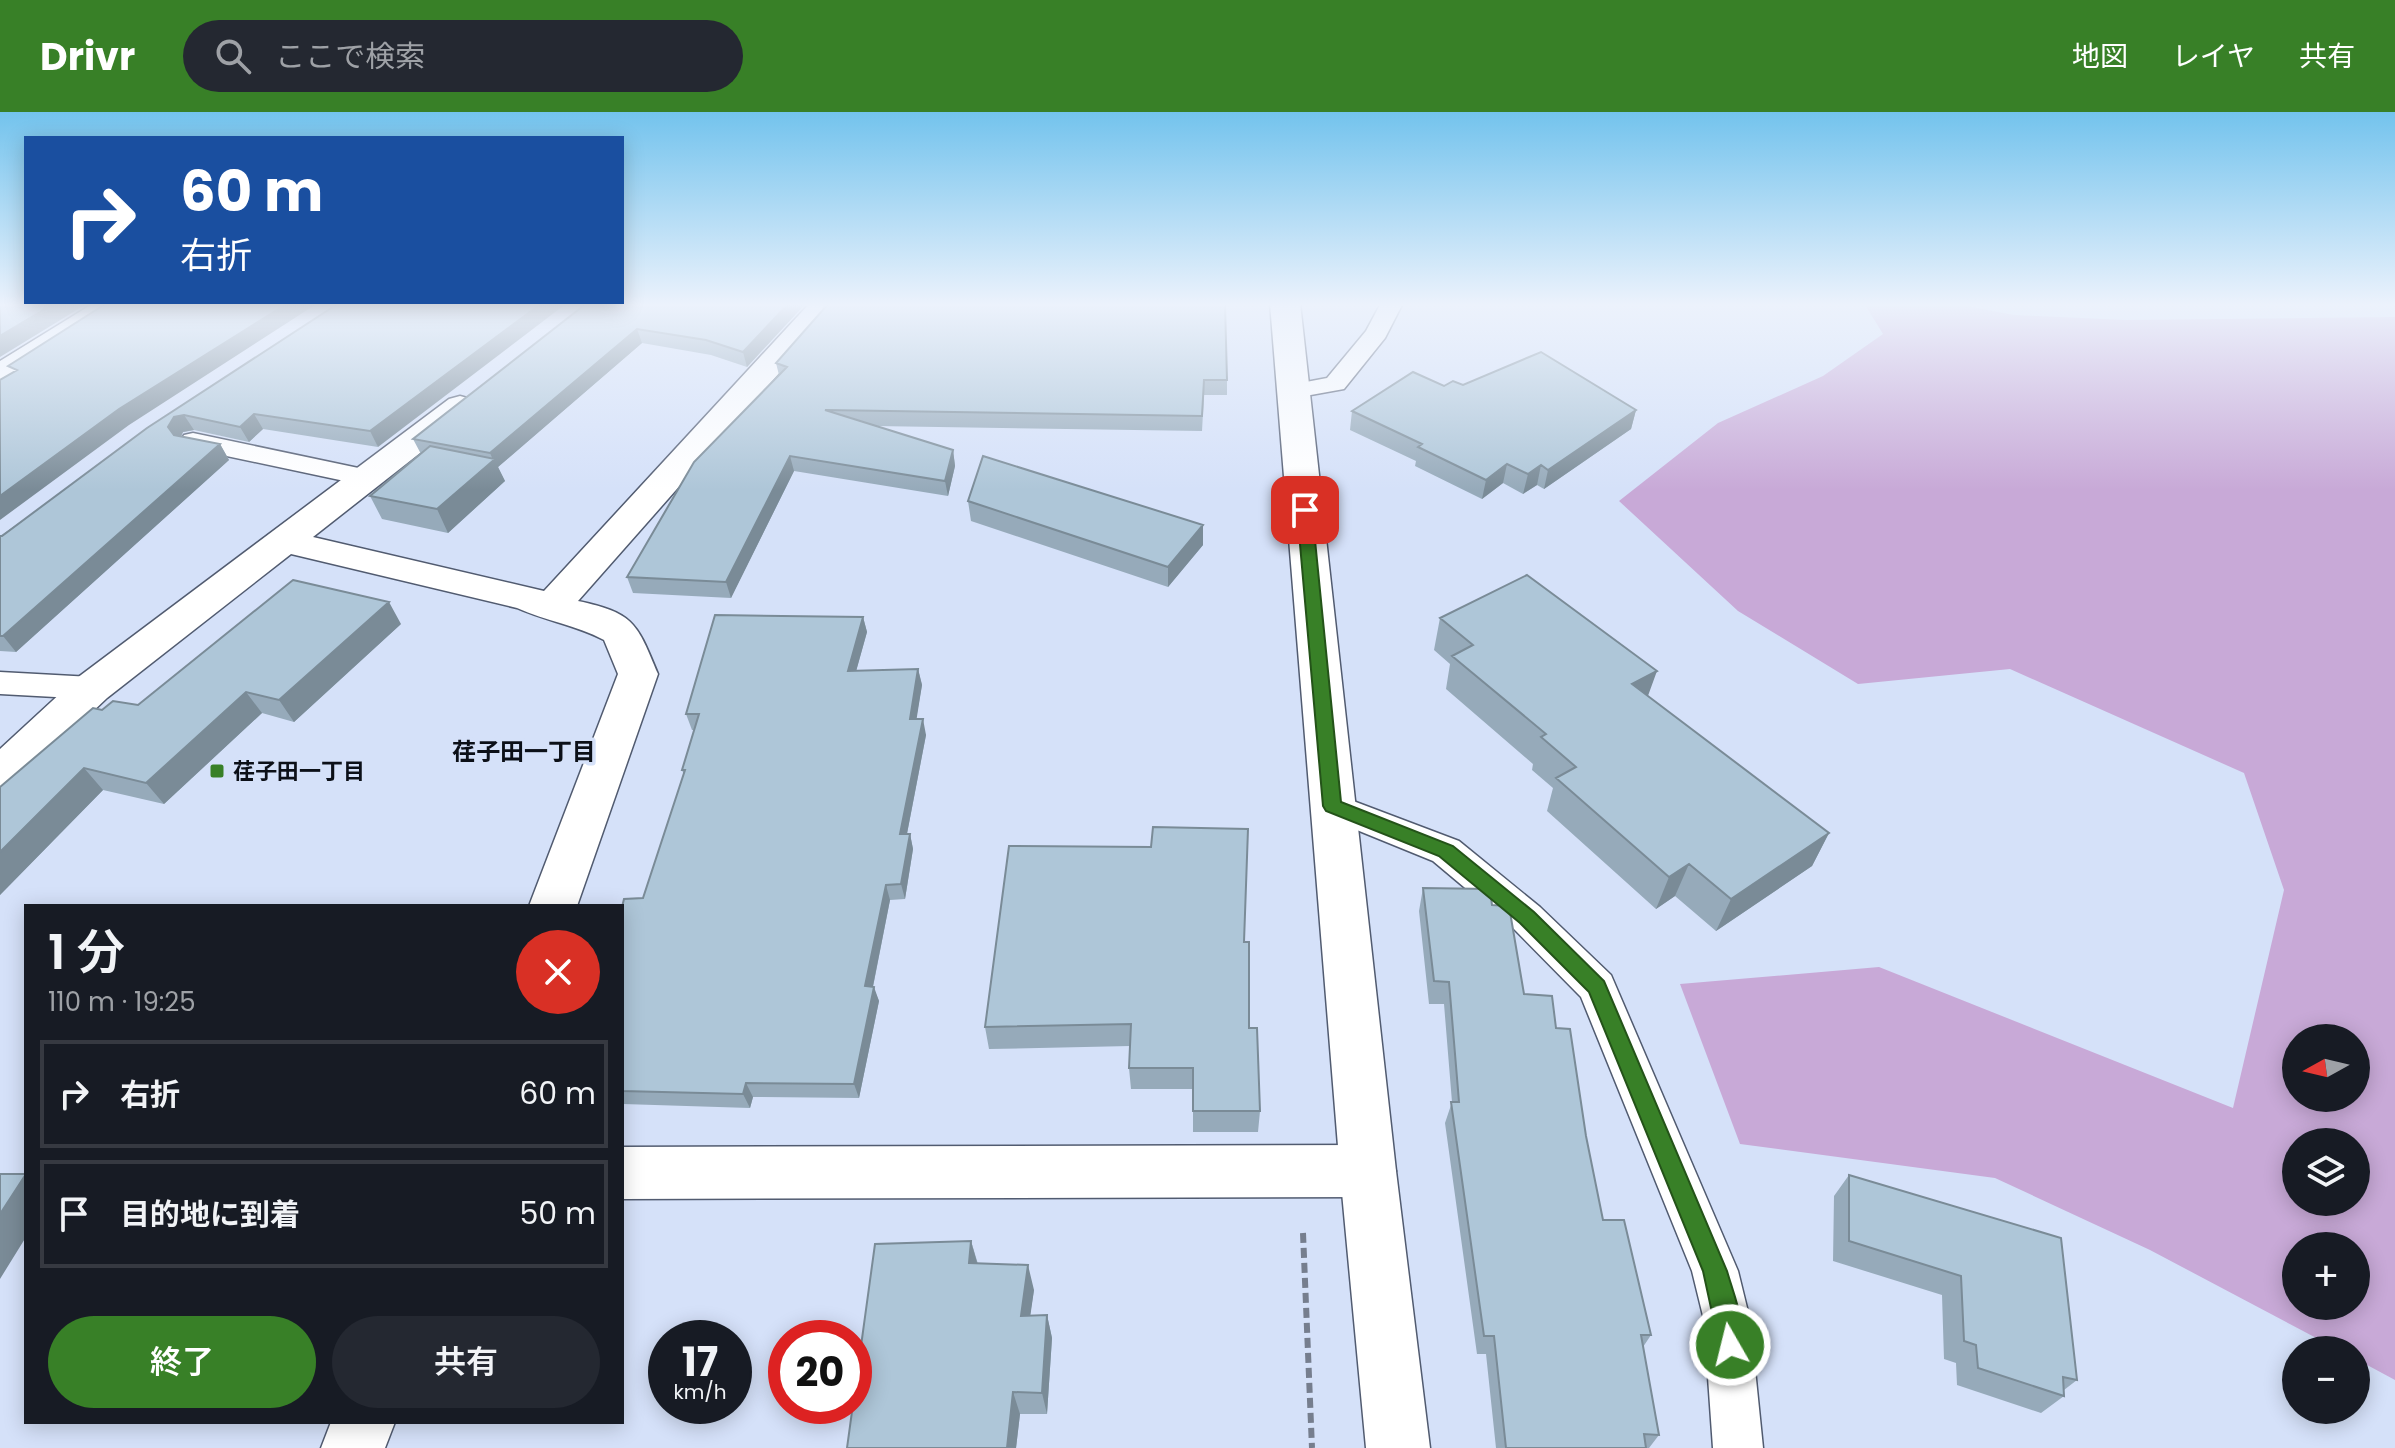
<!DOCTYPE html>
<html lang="ja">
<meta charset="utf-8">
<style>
body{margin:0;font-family:Poppins,"Noto Sans JP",sans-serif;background:#242831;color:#f1f3f6;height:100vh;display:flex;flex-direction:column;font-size:30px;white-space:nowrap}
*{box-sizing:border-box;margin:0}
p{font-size:26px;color:#9ea1a6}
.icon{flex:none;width:44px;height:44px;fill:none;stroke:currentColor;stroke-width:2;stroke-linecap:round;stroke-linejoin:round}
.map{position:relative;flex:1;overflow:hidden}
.drawer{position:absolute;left:24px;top:792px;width:600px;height:520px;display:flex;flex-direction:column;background:#171b24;border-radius:0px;box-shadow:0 4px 20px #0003}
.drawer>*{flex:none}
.banner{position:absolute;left:24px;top:24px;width:600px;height:168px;border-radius:0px;box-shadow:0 4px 20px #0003;background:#1a4fa0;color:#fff;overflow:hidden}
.needle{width:52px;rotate:262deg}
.fabs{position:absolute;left:2282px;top:912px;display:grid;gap:16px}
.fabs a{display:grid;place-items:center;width:88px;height:88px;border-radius:50%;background:#171b24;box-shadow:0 4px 20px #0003;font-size:40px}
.speed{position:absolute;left:648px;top:1208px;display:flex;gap:16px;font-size:40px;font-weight:700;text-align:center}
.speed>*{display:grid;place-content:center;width:104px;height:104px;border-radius:50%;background:#171b24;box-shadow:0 4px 20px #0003;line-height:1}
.speed small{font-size:20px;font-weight:400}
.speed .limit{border:12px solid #d22;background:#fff;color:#111}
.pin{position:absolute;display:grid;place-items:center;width:68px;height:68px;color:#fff;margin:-34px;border-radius:16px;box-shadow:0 4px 12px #0006}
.me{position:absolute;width:88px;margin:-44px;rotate:352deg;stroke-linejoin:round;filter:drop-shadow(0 0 6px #0008)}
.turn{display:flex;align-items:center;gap:28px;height:168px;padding:0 24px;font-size:36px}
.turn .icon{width:104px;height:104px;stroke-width:2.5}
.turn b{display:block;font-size:56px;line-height:68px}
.round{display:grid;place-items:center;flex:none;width:84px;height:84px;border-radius:42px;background:#242831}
.head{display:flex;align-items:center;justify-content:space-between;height:136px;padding:0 24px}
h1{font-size:48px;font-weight:600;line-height:60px}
.action{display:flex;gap:16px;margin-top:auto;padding:16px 24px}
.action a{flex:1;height:92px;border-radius:48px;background:#388027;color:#fff;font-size:32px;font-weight:600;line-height:92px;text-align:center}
.action a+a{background:#242831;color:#f1f3f6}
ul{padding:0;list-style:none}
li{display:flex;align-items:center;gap:24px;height:108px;margin:0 16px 12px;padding:0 8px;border:4px solid #363941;border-radius:0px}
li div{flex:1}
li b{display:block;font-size:30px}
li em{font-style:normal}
header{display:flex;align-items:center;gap:48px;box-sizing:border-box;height:112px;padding:0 40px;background:#388027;color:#fff}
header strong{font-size:38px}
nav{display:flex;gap:44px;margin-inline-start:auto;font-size:28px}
.search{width:560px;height:72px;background:#242831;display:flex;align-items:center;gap:20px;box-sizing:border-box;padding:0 28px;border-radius:44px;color:#9ea1a6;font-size:30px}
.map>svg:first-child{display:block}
.green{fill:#c8a9d7;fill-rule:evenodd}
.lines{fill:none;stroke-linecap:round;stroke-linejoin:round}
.service-casing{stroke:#515b70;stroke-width:3}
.minor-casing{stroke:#515b70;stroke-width:3}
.tertiary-casing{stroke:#515b70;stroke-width:3}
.path{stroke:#767e8e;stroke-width:6;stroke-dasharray:10 5;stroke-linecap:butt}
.service{fill:#fff;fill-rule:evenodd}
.minor{fill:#fff;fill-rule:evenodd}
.tertiary{fill:#fff;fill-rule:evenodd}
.wall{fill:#96aaba}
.shaded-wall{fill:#7a8b97}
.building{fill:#aec6d8;stroke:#7a8b97;stroke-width:2}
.route{fill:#388027;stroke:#245319;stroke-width:2}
.poi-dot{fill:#388027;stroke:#d5e1f9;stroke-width:3}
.labels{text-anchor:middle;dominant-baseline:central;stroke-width:7;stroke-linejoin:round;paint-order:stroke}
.poi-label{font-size:22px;font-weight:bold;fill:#0c1018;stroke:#d5e1f9;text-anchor:start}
.neighbourhood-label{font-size:24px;font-weight:bold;fill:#0c1018;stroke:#d5e1f9}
</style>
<header>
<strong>Drivr</strong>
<div class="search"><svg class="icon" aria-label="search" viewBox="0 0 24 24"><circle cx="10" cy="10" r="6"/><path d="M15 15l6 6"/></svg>ここで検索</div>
<nav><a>地図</a><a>レイヤ</a><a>共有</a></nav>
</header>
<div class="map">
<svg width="2395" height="1336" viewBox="0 0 2395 1336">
<rect width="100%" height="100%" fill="#d5e1f9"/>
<path class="green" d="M1864,191H1951L2014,203L2126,208L2395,205V1268L2356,1247V1238H2339L2150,1138L1995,1066L1740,1032L1680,872L1879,855L2233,996L2284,778L2244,661L2010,557L1858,572L1738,499L1619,389L1718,311L1823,264L1883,222ZM2296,926H2356V986H2296ZM2296,1030H2356V1090H2296ZM2296,1134H2356V1194H2296Z"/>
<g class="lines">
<defs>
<path id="service" d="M1381,191H1403L1385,226L1344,277L1294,286L1285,284L1282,279L1285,274L1327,266L1366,219Z
M193,321L368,358L377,360L381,366L377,372L368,374L184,335L180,329L184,323Z
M0,560L92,565L103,568L108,576L103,584L92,587L0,582Z
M1332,681L1459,729L1540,795L1611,863L1738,1159L1750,1208L1763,1336H1713L1704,1208L1692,1159L1581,885L1514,817L1433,749L1320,703L1315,694L1320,685Z"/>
<path id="minor" d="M94,191H129L124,197L11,270L0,272V249Z
M810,191H841L578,489C635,501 637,512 658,562L577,794H529L618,562L604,528C576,513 546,509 517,496L291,442L107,586L15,673L0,678V637L77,566L449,287L460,284L471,287L476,294L471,301L313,425L544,479Z
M1368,1033L1388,1041L1396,1059L1388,1077L1368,1085L622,1087V1035Z
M331,1310H395L385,1336H321Z"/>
<path id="tertiary" d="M1270,191H1300L1396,1059L1430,1336H1366L1340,1059Z"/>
</defs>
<use href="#service" class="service-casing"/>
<use href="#minor" class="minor-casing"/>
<use href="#tertiary" class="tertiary-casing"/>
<path class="path" d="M1303,1121L1312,1336"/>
<use href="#service" class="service"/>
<use href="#minor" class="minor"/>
<use href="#tertiary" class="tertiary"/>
</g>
<path class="wall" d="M339,191L378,335L263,317L249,330L194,318L183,320L181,324L220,332L229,348L16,540L0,539V424Z
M587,191H806L747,255L711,243L642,231L498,355L505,369L448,421L382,407L370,384L421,342L413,327Z
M776,251L1227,268V283H1204L1202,319L875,314L953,338L955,354L948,384L794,359L731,486L633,481L627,465L779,263Z
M1463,273L1636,298L1631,317L1544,377L1537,373L1523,382L1503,371L1482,387L1415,354L1416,349L1350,318L1352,299L1444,274Z
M968,389L1203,413V433L1168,475L971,409Z
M863,505L867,520L856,559L918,557L922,573L916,607L926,623L907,722H910L913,737L905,787L890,788L873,875L879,889L859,986L753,985L750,996L623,992L622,995V795L643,786L684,663L682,658L695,618H692L686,602Z
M1440,506L1648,584L1829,721L1812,754L1716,819L1675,784L1656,797L1547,699L1553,676L1532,658L1533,652L1446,577L1450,552L1434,538Z
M401,512L294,610L262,601L164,692L103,678L0,783V675L102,598L138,593Z
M1423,776L1492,793L1524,882L1556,916L1586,1024L1603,1108L1651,1223L1643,1235L1659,1323L1649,1336H1496L1486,1242H1477L1445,1011L1452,990L1444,892H1429L1419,799Z
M1244,830L1249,916L1260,999L1258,1020H1193V977H1131L1129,956L1130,934L989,937L985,915Z
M1849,1063L2077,1268L2064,1278V1284L2041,1301L1957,1273L1956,1251L1944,1247L1942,1183L1833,1149L1834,1084Z
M971,1129L978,1152L1034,1178L1030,1203H1047L1052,1226L1047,1302H1020L1016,1336Z"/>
<path class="shaded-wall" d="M55,191H88L0,245V224Z
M288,191H318L129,313L0,408V384L119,297Z
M542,191H567L378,335L370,319Z
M789,191H806L747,255L743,240Z
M637,217L642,231L498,355L505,369L448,421L437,397L493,348L490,341Z
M1636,298L1631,317L1544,377L1548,358Z
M254,302L263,317L249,330L240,315Z
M184,303L194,318L183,320L178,331L168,315L174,305Z
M220,332L229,348L16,540L3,524Z
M953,338L955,354L948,384L945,369Z
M790,344L794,359L731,486L726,470Z
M1507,352L1503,371L1482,387L1486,368Z
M1541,353L1537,373L1523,382L1528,362Z
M1203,413V433L1168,475V455Z
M389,490L401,512L294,610L279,588Z
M863,505L867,520L852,574L848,559Z
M918,557L922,573L914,623L910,607Z
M1657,559L1645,592L1632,572Z
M246,580L262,601L164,692L146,671Z
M923,607L926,623L904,737L900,722Z
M84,656L103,678L0,783V740Z
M1829,721L1812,754L1716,819L1731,787Z
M910,722L913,737L905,787L901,772Z
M1689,752L1675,784L1656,797L1669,765Z
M886,773L890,788L870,889L865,874Z
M874,875L879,889L859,986L854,972Z
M746,971L753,985L750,996L743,982Z
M26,1062V1125L0,1167V1102Z
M971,1129L978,1154L969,1151Z
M1028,1153L1034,1178L1027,1227L1021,1204Z
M1047,1203L1052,1226L1047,1302L1042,1281Z
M1013,1280L1020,1302L1016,1336H1007Z"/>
<path class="building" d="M0,191H55L0,224Z
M107,191H288L119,297L0,384V268L17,258L8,254Z
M339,191H542L370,319L254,302L240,315L184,303L174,305L168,315L174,323L220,332L3,524H0V424H2L147,316Z
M587,191H789L743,240L706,228L637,217L490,341L413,327Z
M829,191H1225L1227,268H1204L1202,304L825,298L953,338L945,369L790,344L726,470L627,465L694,350L787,255L776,251Z
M1541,240L1636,298L1548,358L1541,353L1528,362L1507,352L1486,368L1418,335L1422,332L1352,299L1413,260L1444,274L1453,269L1463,273Z
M430,334L495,347L437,397L370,384Z
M983,344L1203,413L1168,455L968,389Z
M1527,463L1657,559L1632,572L1829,721L1731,787L1689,752L1669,765L1556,666L1576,655L1541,625L1546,622L1452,544L1473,533L1440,506Z
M293,468L389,490L279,588L246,580L146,671L84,656L0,740V675L93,596L102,598L113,589L138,593Z
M715,503L863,505L848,559L918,557L910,607H923L900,722H910L901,772L886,773L865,874L874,875L854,972L746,971L743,982L622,979V795L624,787L643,786L685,658H682L699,602H686Z
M1153,715L1248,717L1244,830H1249V916H1257L1260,999H1193V956H1129L1131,912L985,915L1009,734L1151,735Z
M1423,776L1490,777L1492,793L1509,794L1524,882L1552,884L1556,916L1570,917L1586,1024L1603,1108H1624L1651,1223H1641L1659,1323L1644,1322L1646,1336H1506L1494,1224H1484L1451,990H1459L1449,870L1434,869Z
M0,1062H26L0,1102Z
M1849,1063L2061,1126L2077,1268L2063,1265L2064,1284L1978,1256L1976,1233L1964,1229L1961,1164L1849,1129Z
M971,1129L969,1151L1028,1153L1021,1204L1047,1203L1042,1281L1013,1280L1007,1336H847L875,1132Z"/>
<linearGradient id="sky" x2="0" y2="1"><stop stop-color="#73c3ed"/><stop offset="0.51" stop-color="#ecf2fc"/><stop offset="1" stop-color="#ecf2fc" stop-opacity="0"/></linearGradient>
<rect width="2395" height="378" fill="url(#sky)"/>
<path class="route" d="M1305,393L1312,398L1341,690L1453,734L1534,800L1604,869L1727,1159C1734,1184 1749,1218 1739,1242L1730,1246L1721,1242L1703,1159L1589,880L1520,811L1439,744L1326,699L1323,694L1297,398Z"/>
<rect class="poi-dot" x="209" y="651" width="16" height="16" rx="4"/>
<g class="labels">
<g class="poi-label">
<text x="233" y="659">荏子田一丁目</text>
</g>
<g class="neighbourhood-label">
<text x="524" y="639">荏子田一丁目</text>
</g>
</g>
</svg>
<div class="fabs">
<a><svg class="needle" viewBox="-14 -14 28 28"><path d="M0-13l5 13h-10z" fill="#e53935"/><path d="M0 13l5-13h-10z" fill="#9ea1a6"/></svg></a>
<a><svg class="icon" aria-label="layers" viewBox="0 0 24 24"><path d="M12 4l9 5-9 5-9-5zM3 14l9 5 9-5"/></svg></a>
<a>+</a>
<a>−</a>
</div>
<div class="speed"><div>17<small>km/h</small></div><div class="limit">20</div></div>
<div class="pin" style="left:1305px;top:398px;background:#d93025"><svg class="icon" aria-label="arrive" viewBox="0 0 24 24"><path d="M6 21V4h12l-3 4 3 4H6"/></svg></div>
<svg class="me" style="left:1730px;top:1233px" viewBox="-20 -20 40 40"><circle r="17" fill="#388027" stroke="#fff" stroke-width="3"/><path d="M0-11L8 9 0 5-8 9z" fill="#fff"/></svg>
<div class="banner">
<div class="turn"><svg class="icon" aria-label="right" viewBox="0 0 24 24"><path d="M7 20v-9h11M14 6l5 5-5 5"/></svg><div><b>60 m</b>右折</div></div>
</div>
<section class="drawer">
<div class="head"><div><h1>1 分</h1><p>110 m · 19:25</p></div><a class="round" style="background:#d93025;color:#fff"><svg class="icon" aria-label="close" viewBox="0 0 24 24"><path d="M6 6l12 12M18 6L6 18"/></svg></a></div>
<ul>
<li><svg class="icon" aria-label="right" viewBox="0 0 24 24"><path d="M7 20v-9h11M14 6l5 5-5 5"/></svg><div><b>右折</b></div><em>60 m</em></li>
<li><svg class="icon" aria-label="arrive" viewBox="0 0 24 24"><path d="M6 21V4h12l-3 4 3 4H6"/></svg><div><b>目的地に到着</b></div><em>50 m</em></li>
</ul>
<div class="action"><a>終了</a><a>共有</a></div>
</section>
</div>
